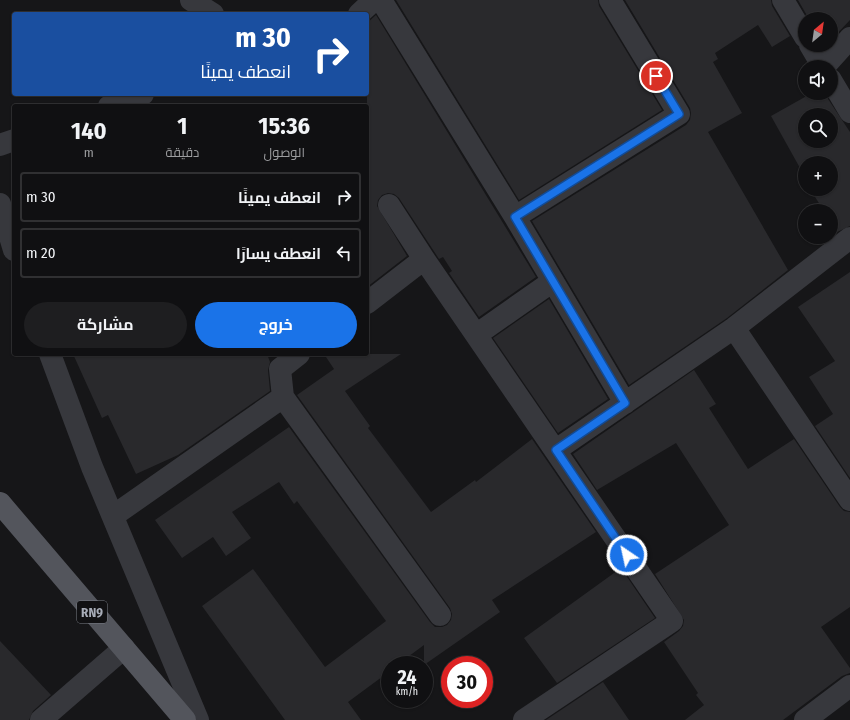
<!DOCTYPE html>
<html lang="ar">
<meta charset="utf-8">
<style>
body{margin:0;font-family:"Fira Sans Condensed",Cairo,sans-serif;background:#1e1e20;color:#f1f3f6;direction:rtl;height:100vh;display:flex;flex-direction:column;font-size:15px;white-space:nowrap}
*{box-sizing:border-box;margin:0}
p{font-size:13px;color:#9c9d9f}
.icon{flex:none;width:22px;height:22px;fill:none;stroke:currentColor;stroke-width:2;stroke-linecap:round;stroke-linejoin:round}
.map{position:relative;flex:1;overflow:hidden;direction:ltr}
.drawer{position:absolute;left:12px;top:104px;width:357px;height:252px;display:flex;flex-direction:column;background:#101012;border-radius:4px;box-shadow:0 1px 3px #0004,0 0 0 1px #303032;direction:rtl}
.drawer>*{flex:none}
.guide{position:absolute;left:12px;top:12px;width:357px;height:84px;border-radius:4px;box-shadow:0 1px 3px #0004,0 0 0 1px #303032;direction:rtl;background:#1a4fa0;color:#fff;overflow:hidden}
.needle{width:26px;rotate:29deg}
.controls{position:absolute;left:798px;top:12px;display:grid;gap:8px}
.controls a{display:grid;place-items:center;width:40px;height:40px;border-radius:50%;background:#101012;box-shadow:0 1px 3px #0004,0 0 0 1px #303032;font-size:20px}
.speed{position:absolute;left:381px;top:656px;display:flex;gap:8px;font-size:20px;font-weight:700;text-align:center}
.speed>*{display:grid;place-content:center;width:52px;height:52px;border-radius:50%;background:#101012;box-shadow:0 1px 3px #0004,0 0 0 1px #303032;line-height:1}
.speed small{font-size:10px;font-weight:400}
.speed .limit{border:6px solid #d22;background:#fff;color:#111}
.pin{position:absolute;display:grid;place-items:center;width:34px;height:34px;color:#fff;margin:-17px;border:2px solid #fff;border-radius:50%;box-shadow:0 1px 4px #0007}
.me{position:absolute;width:44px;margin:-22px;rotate:326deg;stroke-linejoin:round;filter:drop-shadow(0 0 3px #0008)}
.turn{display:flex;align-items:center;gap:14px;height:84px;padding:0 12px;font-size:18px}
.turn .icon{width:52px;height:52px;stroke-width:2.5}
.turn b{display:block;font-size:28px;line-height:34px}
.eta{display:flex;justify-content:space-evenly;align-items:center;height:68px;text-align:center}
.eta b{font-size:24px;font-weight:700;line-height:28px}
.cta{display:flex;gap:8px;margin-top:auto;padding:8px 12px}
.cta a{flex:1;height:46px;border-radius:24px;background:#1a73e8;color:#fff;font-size:16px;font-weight:700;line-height:46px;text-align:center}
.cta a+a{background:#1e1e20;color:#f1f3f6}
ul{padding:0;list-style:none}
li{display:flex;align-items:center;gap:12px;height:50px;margin:0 8px 6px;padding:0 4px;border:2px solid #303032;border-radius:4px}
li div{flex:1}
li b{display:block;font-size:15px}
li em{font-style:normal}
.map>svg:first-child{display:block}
.building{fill:#29292c;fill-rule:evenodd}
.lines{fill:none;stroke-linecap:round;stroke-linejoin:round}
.minor{stroke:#37383d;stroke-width:22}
.major{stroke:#53555c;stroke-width:22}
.route-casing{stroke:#114b97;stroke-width:10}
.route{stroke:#1a73e8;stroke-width:7}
.labels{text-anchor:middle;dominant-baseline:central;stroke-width:4;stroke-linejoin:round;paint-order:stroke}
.shield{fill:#111113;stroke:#7b7e86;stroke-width:1}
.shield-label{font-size:13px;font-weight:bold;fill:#a8adb8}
</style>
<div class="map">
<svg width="850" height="720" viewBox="0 0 850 720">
<rect width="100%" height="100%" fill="#161618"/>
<path class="building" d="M396,0H598L599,6L662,110L519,200Z
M625,0H771L772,6L790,36L772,47L758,25L715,53L718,59L713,62L742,113L708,132L788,270L727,318L629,385L532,221L686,125L690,120L691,113L690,108Z
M798,0H850V20L831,40V19H809Z
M376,15L536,277L479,317L449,273L452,271L443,257L439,259L399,198L394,194L388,193L382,195L378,200L377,206L407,256L367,287V23Z
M812,93H824L850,132V226L837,232L831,223V211H824L810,189H831V163H805V177L771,116ZM805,115H831V141H805Z
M850,272V478L815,426L833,414L809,377L835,361L798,307Z
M549,299L608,399L558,433L493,338Z
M73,354H267L270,362L268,370L270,391L178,455L136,474L108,415L102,418Z
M324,354H401L345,391L370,426L368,428L431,512L475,480L476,482L532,439L596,532L492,600L500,612L424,665V645L397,665H390V671L348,702L361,720H285L202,606L253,569L325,667L386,621L297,501L294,504L279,482L232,512L251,538L226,556L213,537L182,558L155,520L289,427L430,622L435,627H442L447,625L451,620L452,614L450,608L297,395L334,369Z
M694,370L716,404L709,408L748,469L794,439L840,507L844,511L850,512V607L821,627L850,668V673L842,676L783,720H685L704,705L696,695L698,693L664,642L679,631L683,626L684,620L655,574L729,525L676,443L597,490L573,454Z
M621,568L655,618L557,683L524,638Z
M0,641L51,695L33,711L29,720H0Z
M603,682L629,720H546Z"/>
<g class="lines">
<path class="minor" d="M191,0L213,14
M381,0L515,217L679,114L610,0
M783,0L805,37
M359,14L374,0
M810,45L823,67
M824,67L850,38
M831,80L850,112
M109,106L143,94
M0,145L14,140
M0,204L14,250
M389,205L424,259
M515,217L625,403
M367,303L424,259L672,621L524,720
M734,328L850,500
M476,335L553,281
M50,354L92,467L198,720
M283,397L440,615
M556,450L734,328L850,238
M113,516L283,397L280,369L299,354
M41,720L124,648
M805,720L850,686"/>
<path class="major" d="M0,503L185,720"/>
</g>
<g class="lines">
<defs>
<path id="route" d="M627,555L556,450L625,403L515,217L679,114L656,76"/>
</defs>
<use href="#route" class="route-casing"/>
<use href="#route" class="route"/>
</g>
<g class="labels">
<rect class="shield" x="77" y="601" width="30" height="22" rx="3"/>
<g class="shield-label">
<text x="92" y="612">RN9</text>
</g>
</g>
</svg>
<div class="controls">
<a><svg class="needle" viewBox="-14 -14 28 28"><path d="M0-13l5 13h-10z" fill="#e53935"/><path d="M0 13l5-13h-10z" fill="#9c9d9f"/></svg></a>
<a><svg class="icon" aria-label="sound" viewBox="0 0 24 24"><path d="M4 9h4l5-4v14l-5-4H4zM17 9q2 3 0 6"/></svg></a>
<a><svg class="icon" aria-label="search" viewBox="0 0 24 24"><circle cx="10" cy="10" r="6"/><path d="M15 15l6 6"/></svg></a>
<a>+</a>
<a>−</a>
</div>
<div class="speed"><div>24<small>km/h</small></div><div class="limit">30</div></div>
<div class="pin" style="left:656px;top:76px;background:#d93025"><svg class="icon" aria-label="arrive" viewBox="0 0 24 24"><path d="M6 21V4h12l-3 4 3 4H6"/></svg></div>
<svg class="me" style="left:627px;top:555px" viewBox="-20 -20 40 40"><circle r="17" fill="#1a73e8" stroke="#fff" stroke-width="3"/><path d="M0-11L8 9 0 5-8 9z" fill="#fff"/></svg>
<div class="guide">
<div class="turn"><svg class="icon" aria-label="right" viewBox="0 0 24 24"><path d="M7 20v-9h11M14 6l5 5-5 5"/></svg><div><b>30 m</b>انعطف يمينًا</div></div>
</div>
<section class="drawer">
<div class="eta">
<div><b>15:36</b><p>الوصول</p></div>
<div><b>1</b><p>دقيقة</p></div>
<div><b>140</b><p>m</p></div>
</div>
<ul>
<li><svg class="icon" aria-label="right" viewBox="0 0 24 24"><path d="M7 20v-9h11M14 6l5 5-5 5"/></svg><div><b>انعطف يمينًا</b></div><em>30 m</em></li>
<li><svg class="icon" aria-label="left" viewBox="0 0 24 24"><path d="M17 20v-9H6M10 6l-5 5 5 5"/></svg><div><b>انعطف يسارًا</b></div><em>20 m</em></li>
</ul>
<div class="cta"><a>خروج</a><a>مشاركة</a></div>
</section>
</div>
